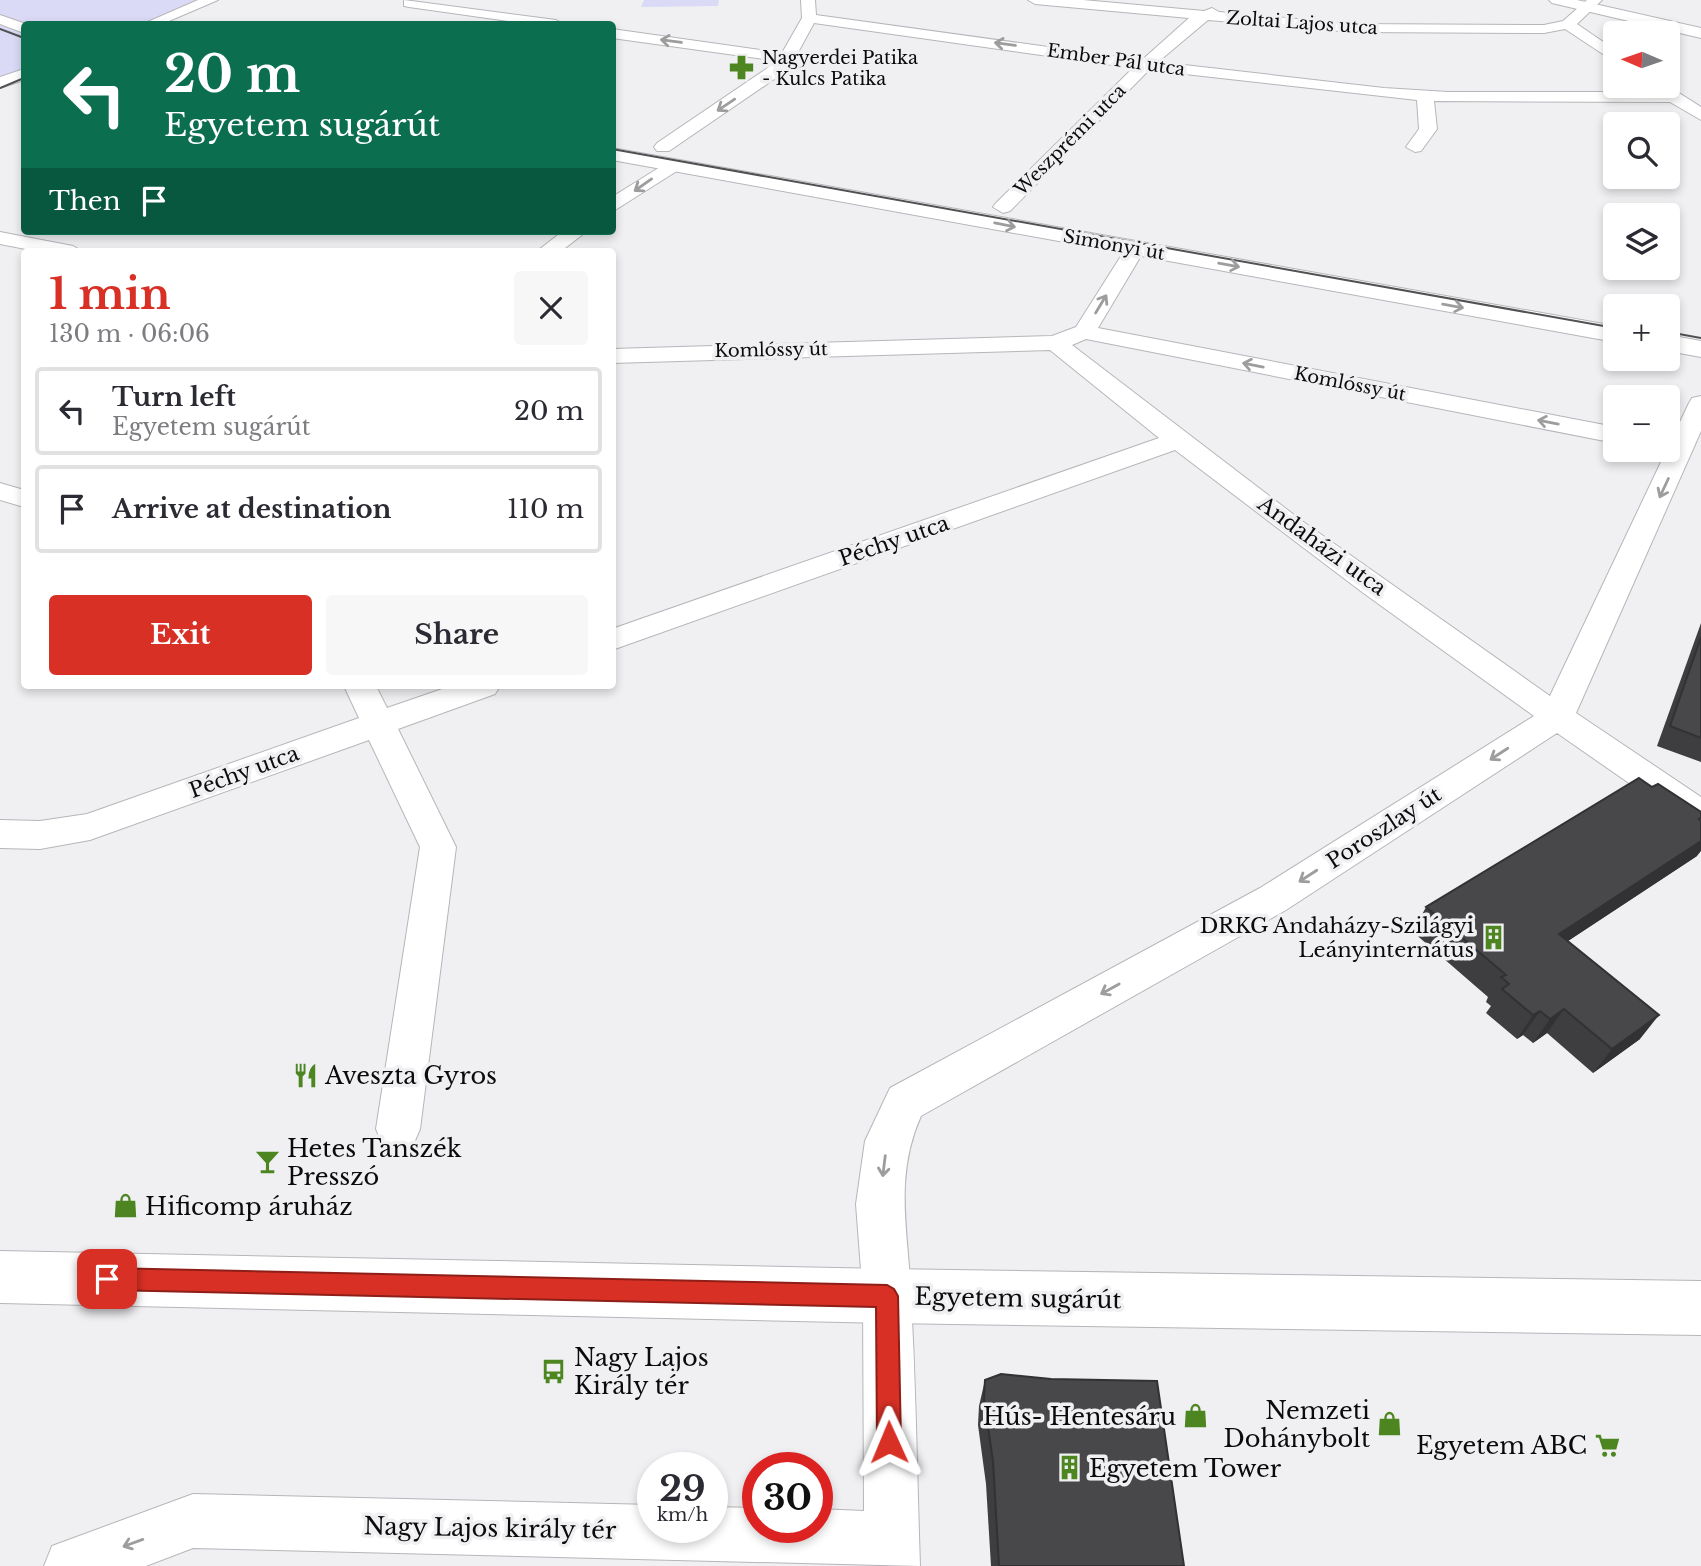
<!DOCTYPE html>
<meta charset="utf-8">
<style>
body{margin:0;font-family:"Libre Baskerville",serif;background:#f7f7f7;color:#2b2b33;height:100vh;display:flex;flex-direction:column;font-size:26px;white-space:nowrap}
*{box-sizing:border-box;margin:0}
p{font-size:23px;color:#7c7c81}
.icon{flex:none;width:38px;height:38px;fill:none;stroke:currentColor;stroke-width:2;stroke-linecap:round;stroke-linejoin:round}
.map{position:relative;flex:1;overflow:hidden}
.details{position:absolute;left:21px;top:248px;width:595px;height:441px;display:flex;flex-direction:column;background:#fff;border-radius:7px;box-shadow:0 4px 10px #0003}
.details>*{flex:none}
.hud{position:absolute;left:21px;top:21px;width:595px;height:214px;border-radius:7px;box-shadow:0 4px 10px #0003;background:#0b6e4f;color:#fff;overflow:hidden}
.needle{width:46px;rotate:272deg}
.buttons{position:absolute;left:1603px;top:21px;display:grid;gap:14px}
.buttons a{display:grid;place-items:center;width:77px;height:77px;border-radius:7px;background:#fff;box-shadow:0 4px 10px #0003;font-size:35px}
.speed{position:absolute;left:637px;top:1452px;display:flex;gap:14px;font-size:35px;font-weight:700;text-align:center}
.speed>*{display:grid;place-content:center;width:91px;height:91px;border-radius:50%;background:#fff;box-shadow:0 4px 10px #0003;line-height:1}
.speed small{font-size:18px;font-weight:400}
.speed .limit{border:10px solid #d22;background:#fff;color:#111}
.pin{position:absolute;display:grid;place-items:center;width:60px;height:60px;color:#fff;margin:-30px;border-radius:14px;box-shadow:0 4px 10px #0006}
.me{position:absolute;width:77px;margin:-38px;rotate:359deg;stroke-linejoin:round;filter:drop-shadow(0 0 5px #0008)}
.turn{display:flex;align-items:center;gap:24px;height:147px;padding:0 28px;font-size:32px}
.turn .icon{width:91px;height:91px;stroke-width:2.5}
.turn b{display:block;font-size:49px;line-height:60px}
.then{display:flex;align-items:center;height:66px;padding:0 28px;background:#0003;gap:14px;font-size:26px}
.round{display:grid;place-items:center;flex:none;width:74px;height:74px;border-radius:7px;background:#f7f7f7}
.head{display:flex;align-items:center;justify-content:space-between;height:119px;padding:0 28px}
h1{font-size:42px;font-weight:700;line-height:52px;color:#d93025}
.cta{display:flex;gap:14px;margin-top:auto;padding:14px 28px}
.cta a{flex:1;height:80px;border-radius:7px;background:#d93025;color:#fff;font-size:28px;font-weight:700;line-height:80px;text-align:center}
.cta a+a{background:#f7f7f7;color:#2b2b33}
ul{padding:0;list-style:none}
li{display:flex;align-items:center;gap:21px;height:88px;margin:0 14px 10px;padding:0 14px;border:4px solid #e1e1e2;border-radius:7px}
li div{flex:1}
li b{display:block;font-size:26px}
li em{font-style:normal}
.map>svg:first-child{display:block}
.green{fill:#dadaf6}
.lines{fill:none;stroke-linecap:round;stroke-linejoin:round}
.street-casing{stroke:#b6b6ba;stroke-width:2}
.secondary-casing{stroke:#b6b6ba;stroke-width:2}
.street{fill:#fff;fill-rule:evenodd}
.secondary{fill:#fff;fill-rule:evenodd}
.tram{stroke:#515153;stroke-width:2}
.wall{fill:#3e3e40}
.shaded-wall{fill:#323234}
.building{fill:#48484b;stroke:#323234;stroke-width:2}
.oneway{stroke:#9d9d9e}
.route{fill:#d93025;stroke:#8d1f18;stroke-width:2}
.labels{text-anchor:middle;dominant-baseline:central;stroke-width:7;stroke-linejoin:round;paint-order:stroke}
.far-street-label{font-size:18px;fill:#0b0b0c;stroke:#f0f0f3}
.far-poi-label{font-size:18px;fill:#0b0b0c;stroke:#f0f0f3;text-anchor:start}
.street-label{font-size:21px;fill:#0b0b0c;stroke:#f0f0f3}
.poi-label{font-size:21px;fill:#0b0b0c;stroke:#f0f0f3;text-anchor:end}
.near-poi-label{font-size:24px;fill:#0b0b0c;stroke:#f0f0f3;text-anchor:start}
.near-street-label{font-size:24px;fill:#0b0b0c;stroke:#f0f0f3}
</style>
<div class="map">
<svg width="1701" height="1566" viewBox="0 0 1701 1566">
<rect width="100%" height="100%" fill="#f0f0f3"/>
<path class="green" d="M0,0H211L150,24H24V74L0,83Z
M644,0H719L718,6L641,7Z"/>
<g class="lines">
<defs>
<path id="street" d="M198,0H218L162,24H143Z
M404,0L556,20L563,24H529L409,7L404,6Z
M801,0H815L816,15L1142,60L1189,18L1035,4L1028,0H1083L1204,11L1212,8L1219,12L1353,24L1544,25L1563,21L1587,0H1602L1577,24L1615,50V62L1565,29L1544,33L1353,32L1208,20L1158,62L1384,88L1448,92H1655L1649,86H1668L1701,107V120L1670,102L1434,101L1437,129L1421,151L1415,152L1406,147L1419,129L1417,100L1149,70L1010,211L1003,213L993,207L996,203L1133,68L814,23L789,69L669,151H657L654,147L657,143L778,61L612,38V29L782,53L802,18Z
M0,15L26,24L24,33L0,24Z
M673,159L682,165L680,169L612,212V197Z
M563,231H587L560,252H536Z
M0,232L73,246L83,252H41L0,244Z
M1135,243L1145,249L1098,328L1615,427V443L1086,339L1072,345L1302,521L1550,696L1689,403L1692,398L1701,396V431L1576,713L1701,797V828L1688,824L1557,733L1286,910L921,1116C893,1178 909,1234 911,1299C916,1388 917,1477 920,1566L193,1548L146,1566H44L52,1546L193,1494L653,1505V1528H712V1507L758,1508V1528H817V1509L864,1511L863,1296L856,1204L865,1141L890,1088L1260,888L1534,716L1362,592L1175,450L612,650V629L1159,438L1050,350L612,363V349L1052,336L1076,327L1128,245Z
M0,483L24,490V507L0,500Z
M344,686H376L387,708L451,686H500L495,694L398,729L456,847L420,1129L414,1143L398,1149L382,1143L376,1129L420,847L369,740L90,840L40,849L0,848V820L40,821L87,814L359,718Z"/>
<path id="secondary" d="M1549,0H1577L1701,28V38L1552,3Z
M24,69V80L0,88V77Z
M612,148L1615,326V342L612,160Z
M1668,335L1701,341V357L1668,351Z
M0,1251L887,1269L1701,1281V1335L887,1323L0,1303Z"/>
</defs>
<use href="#street" class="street-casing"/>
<use href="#secondary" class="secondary-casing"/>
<use href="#street" class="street"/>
<use href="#secondary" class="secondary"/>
<path class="tram" d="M0,29L24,38
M0,88L24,78
M612,149L1615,328
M1668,332L1701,338"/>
</g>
<path class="wall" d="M1701,623V762L1657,746Z
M1697,856L1568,941L1640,1039L1593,1073L1547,1033L1533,1043L1523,1035L1517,1039L1486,1013L1491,1006L1486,1002L1488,997L1413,932L1426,907Z
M985,1380L1184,1566H991L986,1484L978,1425L979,1406Z"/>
<path class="shaded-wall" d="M1701,841V851L1697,856L1542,958L1559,934Z
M1564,1009L1547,1033L1533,1043L1550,1019Z
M1540,1011L1523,1035L1517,1039L1533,1015Z
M1659,1015L1640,1039L1593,1073L1612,1049Z"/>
<path class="building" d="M1701,637V738L1670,726Z
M1639,778L1652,787L1658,784L1701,812V818L1699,819L1701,821V841L1559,934L1659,1015L1612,1049L1564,1009L1550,1019L1540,1011L1533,1015L1502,989L1509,984L1501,977L1506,975L1426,907Z
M1001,1374L1051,1379L1157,1381L1184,1566H999L993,1461L984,1399L985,1380Z"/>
<defs><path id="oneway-shaft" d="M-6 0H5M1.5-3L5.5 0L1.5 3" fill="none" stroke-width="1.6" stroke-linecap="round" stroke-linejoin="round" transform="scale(1.75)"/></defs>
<g class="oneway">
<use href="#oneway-shaft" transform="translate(671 41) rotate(-172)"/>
<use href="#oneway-shaft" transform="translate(1005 44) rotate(-172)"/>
<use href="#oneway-shaft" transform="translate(726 105) rotate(146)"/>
<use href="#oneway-shaft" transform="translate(643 185) rotate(145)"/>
<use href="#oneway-shaft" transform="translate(1005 225) rotate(11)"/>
<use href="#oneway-shaft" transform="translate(1229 265) rotate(10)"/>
<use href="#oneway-shaft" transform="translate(1101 304) rotate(-59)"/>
<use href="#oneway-shaft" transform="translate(1453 306) rotate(10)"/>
<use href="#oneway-shaft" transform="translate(1253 365) rotate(-169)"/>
<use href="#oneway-shaft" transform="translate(1548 422) rotate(-169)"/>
<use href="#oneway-shaft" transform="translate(1664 488) rotate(115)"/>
<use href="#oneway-shaft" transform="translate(1499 754) rotate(147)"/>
<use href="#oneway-shaft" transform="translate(1308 876) rotate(147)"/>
<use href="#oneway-shaft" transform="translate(1110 989) rotate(151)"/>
<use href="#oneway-shaft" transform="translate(884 1166) rotate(97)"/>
<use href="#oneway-shaft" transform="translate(133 1543) rotate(160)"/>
</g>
<path class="route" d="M107,1268L887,1285L894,1289L898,1296L901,1442L898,1451L889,1454L881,1451L877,1442L876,1307L107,1290L99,1286L96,1279L99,1271Z"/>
<defs>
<symbol id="pharmacy-bare" viewBox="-9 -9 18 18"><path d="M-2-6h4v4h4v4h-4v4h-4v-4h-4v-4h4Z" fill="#4d8621" stroke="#f0f0f3" stroke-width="2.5" paint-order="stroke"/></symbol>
<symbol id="building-bare" viewBox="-9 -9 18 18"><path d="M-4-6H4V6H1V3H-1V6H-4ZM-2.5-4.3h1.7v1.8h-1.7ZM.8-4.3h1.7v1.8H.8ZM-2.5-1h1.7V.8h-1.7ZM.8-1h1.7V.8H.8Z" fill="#4d8621" stroke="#f0f0f3" stroke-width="2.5" paint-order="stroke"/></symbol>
<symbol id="restaurant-bare" viewBox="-9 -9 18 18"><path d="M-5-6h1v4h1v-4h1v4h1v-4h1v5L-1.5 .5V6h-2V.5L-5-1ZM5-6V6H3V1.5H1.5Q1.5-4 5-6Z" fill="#4d8621" stroke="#f0f0f3" stroke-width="2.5" paint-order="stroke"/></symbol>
<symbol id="bar-bare" viewBox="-9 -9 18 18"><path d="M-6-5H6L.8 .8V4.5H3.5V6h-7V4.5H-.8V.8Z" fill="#4d8621" stroke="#f0f0f3" stroke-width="2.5" paint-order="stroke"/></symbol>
<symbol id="shop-bare" viewBox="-9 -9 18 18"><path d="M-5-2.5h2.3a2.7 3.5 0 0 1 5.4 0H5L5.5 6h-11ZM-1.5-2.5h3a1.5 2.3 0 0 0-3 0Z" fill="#4d8621" stroke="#f0f0f3" stroke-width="2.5" paint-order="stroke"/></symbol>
<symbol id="bus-bare" viewBox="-9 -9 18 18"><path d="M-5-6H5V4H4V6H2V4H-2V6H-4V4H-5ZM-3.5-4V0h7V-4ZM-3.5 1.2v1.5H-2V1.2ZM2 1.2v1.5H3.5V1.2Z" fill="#4d8621" stroke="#f0f0f3" stroke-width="2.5" paint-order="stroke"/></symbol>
<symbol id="supermarket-bare" viewBox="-9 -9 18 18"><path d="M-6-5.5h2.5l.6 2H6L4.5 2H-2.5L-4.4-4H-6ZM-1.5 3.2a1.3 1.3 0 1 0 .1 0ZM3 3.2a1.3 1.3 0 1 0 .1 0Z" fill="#4d8621" stroke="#f0f0f3" stroke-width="2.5" paint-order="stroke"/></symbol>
</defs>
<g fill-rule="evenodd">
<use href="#pharmacy-bare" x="724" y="50" width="35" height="35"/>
<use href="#building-bare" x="1476" y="920" width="35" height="35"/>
<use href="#restaurant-bare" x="288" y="1058" width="35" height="35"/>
<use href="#bar-bare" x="250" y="1144" width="35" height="35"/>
<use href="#shop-bare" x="108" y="1188" width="35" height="35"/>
<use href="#bus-bare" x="536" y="1354" width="35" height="35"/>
<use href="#shop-bare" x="1178" y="1398" width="35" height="35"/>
<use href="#shop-bare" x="1372" y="1406" width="35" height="35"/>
<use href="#supermarket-bare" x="1590" y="1428" width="35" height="35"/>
<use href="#building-bare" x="1052" y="1450" width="35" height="35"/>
</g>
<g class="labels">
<g class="far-street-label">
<text transform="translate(1302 23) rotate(4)">Zoltai Lajos utca</text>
<text transform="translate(1116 60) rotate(8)">Ember Pál utca</text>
<text transform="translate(1070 140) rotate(-45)">Weszprémi utca</text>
<text transform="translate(1114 245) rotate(10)">Simonyi út</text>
<text transform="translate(771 350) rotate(-1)">Komlóssy út</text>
<text transform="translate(1350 384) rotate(11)">Komlóssy út</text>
</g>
<g class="far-poi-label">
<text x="762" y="58">Nagyerdei Patika<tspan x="762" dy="21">- Kulcs Patika</tspan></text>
</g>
<g class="street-label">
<text transform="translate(894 541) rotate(-19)">Péchy utca</text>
<text transform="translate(1322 546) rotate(36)">Andaházi utca</text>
<text transform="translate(244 772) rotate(-20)">Péchy utca</text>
<text transform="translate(1384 828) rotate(-33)">Poroszlay út</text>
</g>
<g class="poi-label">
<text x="1474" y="926">DRKG Andaházy-Szilágyi<tspan x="1474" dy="24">Leányinternátus</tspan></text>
</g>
<g class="near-poi-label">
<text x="325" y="1075">Aveszta Gyros</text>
<text x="287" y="1148">Hetes Tanszék<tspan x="287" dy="28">Presszó</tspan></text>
<text x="145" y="1206">Hificomp áruház</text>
<text x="574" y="1357">Nagy Lajos<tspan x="574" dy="28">Király tér</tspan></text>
<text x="1370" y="1410" text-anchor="end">Nemzeti<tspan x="1370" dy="28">Dohánybolt</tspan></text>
<text x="1176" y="1416" text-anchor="end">Hús- Hentesáru</text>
<text x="1587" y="1445" text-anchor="end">Egyetem ABC</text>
<text x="1089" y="1468">Egyetem Tower</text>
</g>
<g class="near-street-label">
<text transform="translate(1018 1298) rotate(1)">Egyetem sugárút</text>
<text transform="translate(490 1528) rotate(1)">Nagy Lajos király tér</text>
</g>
</g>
</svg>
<div class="buttons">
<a><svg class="needle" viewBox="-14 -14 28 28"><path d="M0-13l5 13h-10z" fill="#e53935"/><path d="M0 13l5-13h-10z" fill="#7c7c81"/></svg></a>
<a><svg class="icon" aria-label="search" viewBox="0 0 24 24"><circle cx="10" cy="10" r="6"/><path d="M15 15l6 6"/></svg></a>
<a><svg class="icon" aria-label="layers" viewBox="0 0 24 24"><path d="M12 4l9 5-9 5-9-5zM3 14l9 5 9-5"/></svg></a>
<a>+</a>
<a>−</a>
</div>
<div class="speed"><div>29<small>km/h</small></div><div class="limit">30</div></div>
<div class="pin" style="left:107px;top:1279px;background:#d93025"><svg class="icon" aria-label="arrive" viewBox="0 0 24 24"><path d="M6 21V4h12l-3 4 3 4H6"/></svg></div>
<svg class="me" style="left:889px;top:1442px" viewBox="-20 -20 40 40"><path d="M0-17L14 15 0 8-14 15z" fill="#d93025" stroke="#fff" stroke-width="4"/></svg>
<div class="hud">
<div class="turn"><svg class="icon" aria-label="left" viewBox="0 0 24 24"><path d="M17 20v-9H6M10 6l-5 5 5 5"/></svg><div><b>20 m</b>Egyetem sugárút</div></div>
<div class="then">Then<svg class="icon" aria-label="arrive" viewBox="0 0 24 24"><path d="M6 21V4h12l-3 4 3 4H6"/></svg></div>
</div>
<section class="details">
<div class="head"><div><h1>1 min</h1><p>130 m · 06:06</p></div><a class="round"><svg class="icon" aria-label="close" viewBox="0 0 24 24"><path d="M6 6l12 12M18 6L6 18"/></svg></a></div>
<ul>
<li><svg class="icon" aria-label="left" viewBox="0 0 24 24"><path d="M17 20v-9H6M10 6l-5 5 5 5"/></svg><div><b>Turn left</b><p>Egyetem sugárút</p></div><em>20 m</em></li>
<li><svg class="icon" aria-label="arrive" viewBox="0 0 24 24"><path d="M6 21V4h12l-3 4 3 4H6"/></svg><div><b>Arrive at destination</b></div><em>110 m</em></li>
</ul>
<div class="cta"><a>Exit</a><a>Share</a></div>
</section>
</div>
